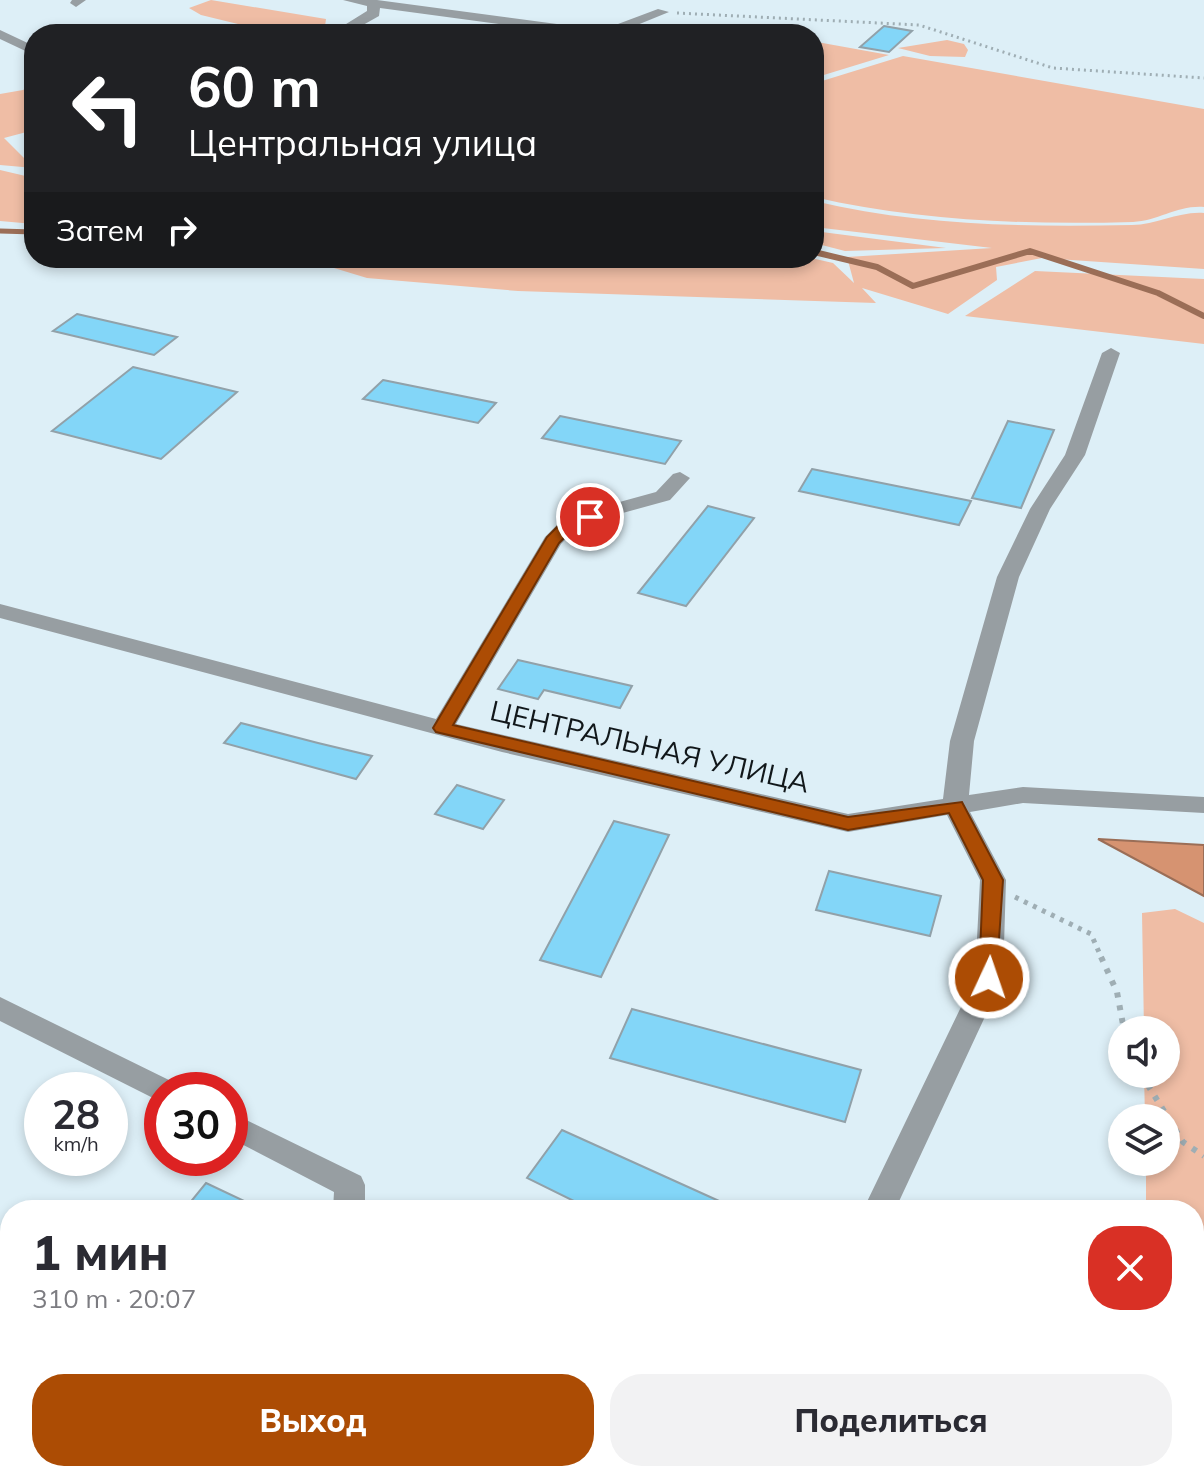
<!DOCTYPE html>
<html lang="ru">
<meta charset="utf-8">
<style>
body{margin:0;font-family:Mulish,sans-serif;background:#f2f2f3;color:#2b2b33;height:100vh;display:flex;flex-direction:column;font-size:30px;white-space:nowrap}
*{box-sizing:border-box;margin:0}
p{font-size:26px;color:#7c7c81}
.icon{flex:none;width:44px;height:44px;fill:none;stroke:currentColor;stroke-width:2;stroke-linecap:round;stroke-linejoin:round}
.map{position:relative;flex:1;overflow:hidden}
.details{position:absolute;left:0px;top:1200px;width:1204px;height:282px;display:flex;flex-direction:column;background:#fff;border-radius:32px 32px 0 0;box-shadow:0 4px 12px #0003}
.details>*{flex:none}
.top-card{position:absolute;left:24px;top:24px;width:800px;height:244px;border-radius:32px;box-shadow:0 4px 12px #0003;background:#202124;color:#fff;overflow:hidden}
.tools{position:absolute;left:1108px;top:1016px;display:grid;gap:16px}
.tools a{display:grid;place-items:center;width:72px;height:72px;border-radius:50%;background:#fff;box-shadow:0 4px 12px #0003;font-size:40px}
.speed{position:absolute;left:24px;top:1072px;display:flex;gap:16px;font-size:40px;font-weight:700;text-align:center}
.speed>*{display:grid;place-content:center;width:104px;height:104px;border-radius:50%;background:#fff;box-shadow:0 4px 12px #0003;line-height:1}
.speed small{font-size:20px;font-weight:400}
.speed .limit{border:12px solid #d22;background:#fff;color:#111}
.pin{position:absolute;display:grid;place-items:center;width:68px;height:68px;color:#fff;margin:-34px;border:4px solid #fff;border-radius:50%;box-shadow:0 2px 8px #0007}
.me{position:absolute;width:88px;margin:-44px;rotate:3deg;stroke-linejoin:round;filter:drop-shadow(0 0 6px #0008)}
.turn{display:flex;align-items:center;gap:28px;height:168px;padding:0 32px;font-size:36px}
.turn .icon{width:104px;height:104px;stroke-width:2.5}
.turn b{display:block;font-size:56px;line-height:68px}
.then{display:flex;align-items:center;height:76px;padding:0 32px;background:#0003;gap:16px;font-size:30px}
.round{display:grid;place-items:center;flex:none;width:84px;height:84px;border-radius:32px;background:#f2f2f3}
.overview{display:flex;align-items:center;justify-content:space-between;height:136px;padding:0 32px}
h1{font-size:48px;font-weight:800;line-height:60px}
.button{display:flex;gap:16px;margin-top:auto;padding:16px 32px}
.button a{flex:1;height:92px;border-radius:32px;background:#ac4c04;color:#fff;font-size:32px;font-weight:800;line-height:92px;text-align:center}
.button a+a{background:#f2f2f3;color:#2b2b33}
.map>svg:first-child{display:block}
.green{fill:#efbda5}
.water{fill:#d69371;stroke:#9b6e57;stroke-width:2}
.lines{fill:none;stroke-linecap:round;stroke-linejoin:round}
.stream-far1{stroke:#9b6e57;stroke-width:5}
.stream{stroke:#9b6e57;stroke-width:6}
.building{fill:#83d6f8;stroke:#91a1a9;stroke-width:2}
.path-far2{stroke:#9faeb4;stroke-width:3;stroke-dasharray:2 4;stroke-linecap:butt}
.path-far1{stroke:#9faeb4;stroke-width:5;stroke-dasharray:4 6;stroke-linecap:butt}
.path{stroke:#9faeb4;stroke-width:6;stroke-dasharray:5 8;stroke-linecap:butt}
.minor{fill:#979ea2;fill-rule:evenodd}
.route{fill:#ac4c04;stroke:#703103;stroke-width:2}
.labels{text-anchor:middle;dominant-baseline:central;stroke-width:8;stroke-linejoin:round;paint-order:stroke}
.street-label{font-size:28px;fill:#11171a;stroke:#ddeff7}
</style>
<div class="map">
<svg width="1204" height="1481" viewBox="0 0 1204 1481">
<rect width="100%" height="100%" fill="#ddeff7"/>
<path class="green" d="M211,0L326,19L325,26L309,34H198L238,24L201,15L189,8Z
M947,40L964,44L968,50L965,57L930,56L898,48Z
M817,42L889,55L814,78V43Z
M903,56L1204,109V207C1178,205 1158,221 1133,222C1027,225 917,221 814,197V92L822,81Z
M34,83V130L4,138L34,168L0,165V94L23,90Z
M0,170L34,178V224L0,221Z
M814,201C918,226 1026,227 1132,225C1157,225 1179,211 1204,213V269L1042,258L996,267L997,280L948,314L862,288L876,303L518,291L367,278L301,258H811L833,263L854,283L847,257L992,248L814,227Z
M814,231L946,248L845,251L814,243Z
M1035,271L1204,279V344L965,316Z
M1175,909L1204,923V1470L1194,1463V1210H1146V1162H1166V1118H1145L1144,1074H1166V1030H1144L1142,913Z"/>
<path class="water" d="M1098,839L1204,845V896Z"/>
<g class="lines">
<path class="stream-far1" d="M0,231L34,232"/>
<path class="stream" d="M814,252L877,267L913,286L1030,251L1158,293L1204,316
M437,258L476,264L516,258"/>
</g>
<path class="building" d="M884,26L912,31L889,52L860,47Z
M77,314L177,337L154,355L53,331Z
M133,367L237,392L161,459L52,431Z
M383,380L496,403L478,423L363,399Z
M560,416L681,441L665,464L542,438Z
M1008,421L1054,430L1021,508L972,498Z
M812,469L971,501L959,525L799,491Z
M708,506L754,518L686,606L638,593Z
M518,660L632,686L620,708L544,690L538,699L498,689Z
M241,723L318,743L372,756L356,779L224,743Z
M457,785L504,800L483,829L435,814Z
M614,821L669,835L601,977L540,960Z
M829,871L941,896L930,936L816,910Z
M632,1009L861,1070L845,1122L610,1058Z
M562,1130L739,1210H592L527,1178Z
M206,1183L263,1210H184Z"/>
<g class="lines">
<path class="path-far2" d="M677,13L919,25L1053,68L1204,78"/>
<path class="path-far1" d="M1015,897L1091,934L1102,959"/>
<path class="path" d="M1101,957L1117,992L1124,1030
M1141,1074L1183,1142L1204,1156"/>
<path class="minor" d="M72,0H86L76,7L70,3Z
M343,0H377L602,30L658,9L669,12L615,34H574L380,8L379,16L347,34H330L367,11V6Z
M0,30L34,46V55L0,39Z
M1111,348L1120,353L1085,455L1050,509L1019,577L974,741L969,795L1023,787L1204,797V813L1023,803L970,812L1006,880L1003,978L895,1210H863L975,978L980,880L947,815L848,832L502,752L0,618V604L436,719L545,537L565,517L656,492L673,474L680,472L690,478L670,500L579,525L561,544L456,724L848,814L943,799L950,741L997,577L1030,509L1065,455L1102,353Z
M0,997L173,1082L178,1090H162V1101L153,1098L0,1021Z
M230,1112L361,1176L365,1185V1210H333L334,1192L230,1138Z
M125,1472H164L160,1481H121Z
M961,1472H1006L1010,1481H965Z"/>
</g>
<path class="route" d="M590,512L595,513V520L578,524L559,543L453,725L848,817L962,802L1003,880L996,984H982L979,978L983,880L949,813L848,830L436,732L433,728L547,537L567,517Z"/>
<g class="labels">
<g class="street-label">
<text transform="translate(650 746) rotate(13)">ЦЕНТРАЛЬНАЯ УЛИЦА</text>
</g>
</g>
</svg>
<div class="tools">
<a><svg class="icon" aria-label="sound" viewBox="0 0 24 24"><path d="M4 9h4l5-4v14l-5-4H4zM17 9q2 3 0 6"/></svg></a>
<a><svg class="icon" aria-label="layers" viewBox="0 0 24 24"><path d="M12 4l9 5-9 5-9-5zM3 14l9 5 9-5"/></svg></a>
</div>
<div class="speed"><div>28<small>km/h</small></div><div class="limit">30</div></div>
<div class="pin" style="left:590px;top:517px;background:#d93025"><svg class="icon" aria-label="arrive" viewBox="0 0 24 24"><path d="M6 21V4h12l-3 4 3 4H6"/></svg></div>
<svg class="me" style="left:989px;top:978px" viewBox="-20 -20 40 40"><circle r="17" fill="#ac4c04" stroke="#fff" stroke-width="3"/><path d="M0-11L8 9 0 5-8 9z" fill="#fff"/></svg>
<div class="top-card">
<div class="turn"><svg class="icon" aria-label="left" viewBox="0 0 24 24"><path d="M17 20v-9H6M10 6l-5 5 5 5"/></svg><div><b>60 m</b>Центральная улица</div></div>
<div class="then">Затем<svg class="icon" aria-label="right" viewBox="0 0 24 24"><path d="M7 20v-9h11M14 6l5 5-5 5"/></svg></div>
</div>
<section class="details">
<div class="overview"><div><h1>1 мин</h1><p>310 m · 20:07</p></div><a class="round" style="background:#d93025;color:#fff"><svg class="icon" aria-label="close" viewBox="0 0 24 24"><path d="M6 6l12 12M18 6L6 18"/></svg></a></div>
<div class="button"><a>Выход</a><a>Поделиться</a></div>
</section>
</div>
